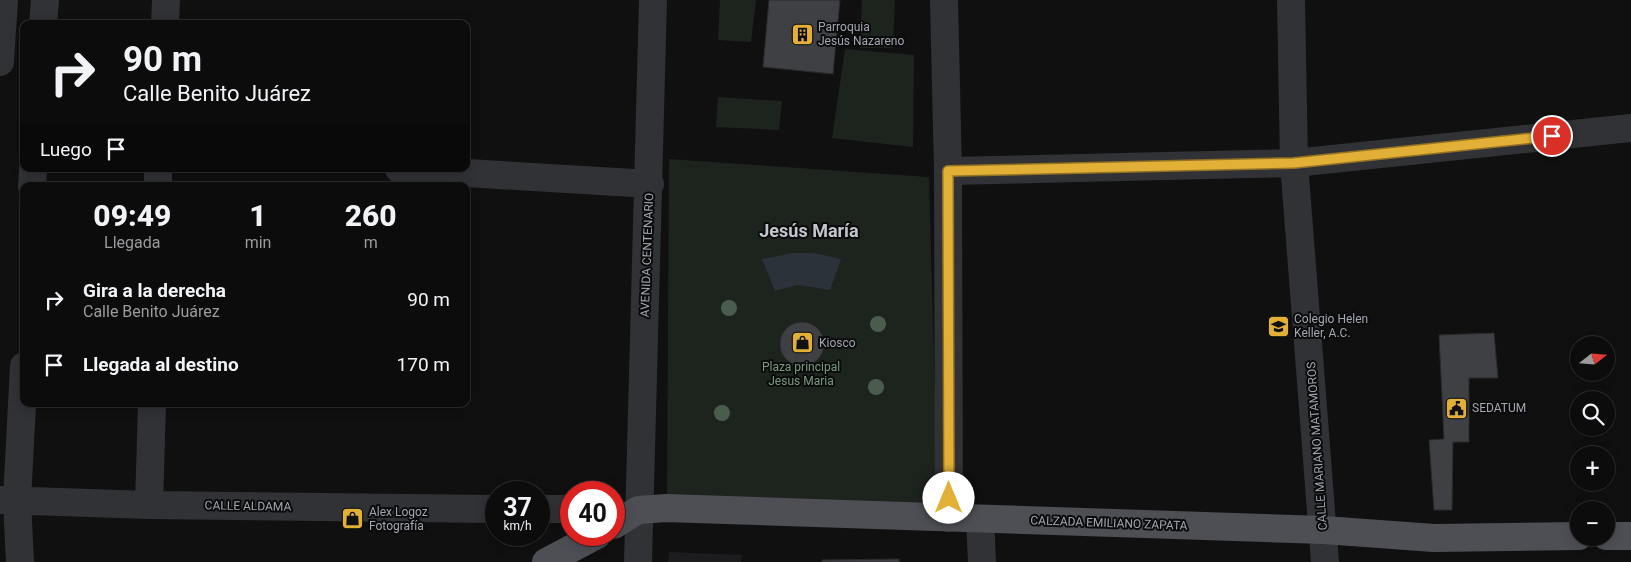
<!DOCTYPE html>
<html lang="es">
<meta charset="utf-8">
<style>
body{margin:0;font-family:Roboto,sans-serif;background:#151516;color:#f1f3f6;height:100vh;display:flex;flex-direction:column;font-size:19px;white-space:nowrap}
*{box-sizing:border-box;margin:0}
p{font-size:16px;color:#9a9b9d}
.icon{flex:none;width:28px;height:28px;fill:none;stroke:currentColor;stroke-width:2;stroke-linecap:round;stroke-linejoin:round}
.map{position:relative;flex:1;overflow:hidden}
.drawer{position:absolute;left:20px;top:182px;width:450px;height:225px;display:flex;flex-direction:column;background:#0c0c0d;border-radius:10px;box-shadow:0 2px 12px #0003,0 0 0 1px #2c2c2e}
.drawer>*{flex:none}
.guide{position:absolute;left:20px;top:20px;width:450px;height:152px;border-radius:10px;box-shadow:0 2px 12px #0003,0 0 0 1px #2c2c2e;background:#0c0c0d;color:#f1f3f6;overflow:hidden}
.needle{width:32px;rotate:73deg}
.controls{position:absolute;left:1570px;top:336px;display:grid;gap:10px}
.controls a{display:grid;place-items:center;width:45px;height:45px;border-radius:50%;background:#0c0c0d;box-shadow:0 2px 12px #0003,0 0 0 1px #2c2c2e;font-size:25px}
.speed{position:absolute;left:485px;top:481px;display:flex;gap:10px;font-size:25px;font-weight:700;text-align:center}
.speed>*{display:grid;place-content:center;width:65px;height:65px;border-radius:50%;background:#0c0c0d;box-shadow:0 2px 12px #0003,0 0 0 1px #2c2c2e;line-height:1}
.speed small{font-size:12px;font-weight:400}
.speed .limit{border:8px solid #d22;background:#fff;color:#111}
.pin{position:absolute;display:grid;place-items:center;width:42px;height:42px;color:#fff;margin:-21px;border:2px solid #fff;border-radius:50%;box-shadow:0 1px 5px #0007}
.me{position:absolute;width:55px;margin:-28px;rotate:0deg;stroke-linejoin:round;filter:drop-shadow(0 0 4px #0008)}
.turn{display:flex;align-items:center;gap:18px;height:105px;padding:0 20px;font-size:22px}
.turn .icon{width:65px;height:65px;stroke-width:2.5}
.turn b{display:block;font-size:35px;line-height:42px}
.then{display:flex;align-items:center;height:48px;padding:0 20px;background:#0003;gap:10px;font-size:19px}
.eta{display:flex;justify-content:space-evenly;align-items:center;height:85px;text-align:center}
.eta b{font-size:30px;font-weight:800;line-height:35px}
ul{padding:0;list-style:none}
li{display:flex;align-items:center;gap:15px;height:65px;padding:0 20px}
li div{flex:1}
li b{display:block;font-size:19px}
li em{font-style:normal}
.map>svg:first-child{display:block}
.built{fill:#1c1c1e}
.green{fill:#1d241e}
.water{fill:#2b3239}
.building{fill:#3f4044;stroke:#2a2a2d}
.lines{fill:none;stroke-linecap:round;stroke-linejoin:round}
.minor{stroke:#313236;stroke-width:28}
.major{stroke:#4e4f55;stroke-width:28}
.tree{fill:#4a5c4d}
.route-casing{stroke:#937224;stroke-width:12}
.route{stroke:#e2b037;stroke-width:9}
.labels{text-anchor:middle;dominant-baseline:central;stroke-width:4;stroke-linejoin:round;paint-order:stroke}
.poi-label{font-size:12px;fill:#a2a6b1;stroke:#0b0b0c;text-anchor:start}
.street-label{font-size:12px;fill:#a2a6b1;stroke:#0b0b0c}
.park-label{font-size:12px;fill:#7a9b7e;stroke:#0b0b0c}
.district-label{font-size:18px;font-weight:bold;fill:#c3c5ce;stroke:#0b0b0c}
</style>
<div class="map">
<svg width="1631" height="562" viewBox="0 0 1631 562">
<rect width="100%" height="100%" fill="#101011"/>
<path class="built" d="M669,552L742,555L741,562H668Z"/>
<path class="green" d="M720,0H756L751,42L718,40Z
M862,0H895L893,48H860Z
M845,49L914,55L913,147L832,138Z
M718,97L782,101L779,130L716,127Z
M669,159L929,177L938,513L667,503Z"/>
<path class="water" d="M793,253H814L841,259L830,290L797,285L775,291L762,259Z"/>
<path class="building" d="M769,0H840L833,74L763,67Z
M780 344a22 22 0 1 1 44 0a22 22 0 1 1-44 0Z
M1494,333L1498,378H1469V442H1453L1452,510H1434L1429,440L1444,439L1439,335Z
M899,559V562H822V560Z"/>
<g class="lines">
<path class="minor" d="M944,0L948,171L949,518
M1291,0L1294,163L1325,562
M43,24L45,0
M165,24L166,0
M0,62L4,0
M399,169L650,184
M948,171L1294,163L1631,128
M32,186L33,169
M158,186V169
M0,500L149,505L496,509
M149,505L152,404
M539,509H571
M980,519L982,562
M20,562L17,500L24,366
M638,562L653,0"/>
<path class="major" d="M614,525L638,510L666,508L1324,530L1434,538L1579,536
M1606,536H1631
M546,562L597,535"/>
</g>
<g class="tree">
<circle cx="729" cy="308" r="8"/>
<circle cx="878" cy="324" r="8"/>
<circle cx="876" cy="387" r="8"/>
<circle cx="722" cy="413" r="8"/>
</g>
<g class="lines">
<defs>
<path id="route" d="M949,498L948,171L1294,163L1552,136"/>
</defs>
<use href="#route" class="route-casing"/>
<use href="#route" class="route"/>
</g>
<defs>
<symbol id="building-square" viewBox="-11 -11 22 22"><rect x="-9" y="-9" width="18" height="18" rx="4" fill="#e2b037" stroke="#0b0b0c"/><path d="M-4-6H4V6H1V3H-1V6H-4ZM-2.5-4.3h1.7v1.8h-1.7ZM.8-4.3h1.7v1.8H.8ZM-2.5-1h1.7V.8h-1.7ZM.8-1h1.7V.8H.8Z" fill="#111"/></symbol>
<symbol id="university-square" viewBox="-11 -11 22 22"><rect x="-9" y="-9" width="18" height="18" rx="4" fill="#e2b037" stroke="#0b0b0c"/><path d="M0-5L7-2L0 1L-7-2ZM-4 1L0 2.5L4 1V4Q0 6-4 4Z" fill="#111"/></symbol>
<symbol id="shop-square" viewBox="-11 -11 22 22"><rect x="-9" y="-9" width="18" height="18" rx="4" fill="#e2b037" stroke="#0b0b0c"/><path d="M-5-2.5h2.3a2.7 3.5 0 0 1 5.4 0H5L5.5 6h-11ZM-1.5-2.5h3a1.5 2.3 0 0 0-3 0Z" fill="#111"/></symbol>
<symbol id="civic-square" viewBox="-11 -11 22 22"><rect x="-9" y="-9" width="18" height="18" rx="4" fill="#e2b037" stroke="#0b0b0c"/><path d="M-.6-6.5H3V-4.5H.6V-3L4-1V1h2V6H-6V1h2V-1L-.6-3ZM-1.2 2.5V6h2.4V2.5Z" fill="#111"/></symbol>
</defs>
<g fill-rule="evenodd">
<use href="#building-square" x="790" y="22" width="25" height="25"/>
<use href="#university-square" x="1266" y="314" width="25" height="25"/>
<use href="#shop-square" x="790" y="330" width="25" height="25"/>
<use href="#civic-square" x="1444" y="396" width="25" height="25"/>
<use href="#shop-square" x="340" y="506" width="25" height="25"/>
</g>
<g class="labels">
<g class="poi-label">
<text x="818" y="27">Parroquia<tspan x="818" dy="14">Jesús Nazareno</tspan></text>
<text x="1294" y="319">Colegio Helen<tspan x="1294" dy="14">Keller, A.C.</tspan></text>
<text x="819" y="343">Kiosco</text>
<text x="1472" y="408">SEDATUM</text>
<text x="369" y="512">Alex Logoz<tspan x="369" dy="14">Fotografía</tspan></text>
</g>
<g class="street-label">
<text transform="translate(647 255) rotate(-88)">AVENIDA CENTENARIO</text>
<text transform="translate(1317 446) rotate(-94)">CALLE MARIANO MATAMOROS</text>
<text transform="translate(248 506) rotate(1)">CALLE ALDAMA</text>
<text transform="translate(1109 523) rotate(2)">CALZADA EMILIANO ZAPATA</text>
</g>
<g class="park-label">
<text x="801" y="367">Plaza principal<tspan x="801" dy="14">Jesus Maria</tspan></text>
</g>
<g class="district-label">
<text x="809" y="230">Jesús María</text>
</g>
</g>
</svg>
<div class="controls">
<a><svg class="needle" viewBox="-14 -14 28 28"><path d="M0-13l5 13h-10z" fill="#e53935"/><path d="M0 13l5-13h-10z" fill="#9a9b9d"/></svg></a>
<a><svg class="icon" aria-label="search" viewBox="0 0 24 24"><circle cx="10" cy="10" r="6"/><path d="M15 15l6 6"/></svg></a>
<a>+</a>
<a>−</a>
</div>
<div class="speed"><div>37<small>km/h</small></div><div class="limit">40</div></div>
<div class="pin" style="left:1552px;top:136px;background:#d93025"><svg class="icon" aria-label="arrive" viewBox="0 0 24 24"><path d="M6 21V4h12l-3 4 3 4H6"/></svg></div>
<svg class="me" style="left:949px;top:498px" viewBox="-20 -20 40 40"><circle r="19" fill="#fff"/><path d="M0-13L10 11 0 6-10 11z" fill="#e2b037"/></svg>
<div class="guide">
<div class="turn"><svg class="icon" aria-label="right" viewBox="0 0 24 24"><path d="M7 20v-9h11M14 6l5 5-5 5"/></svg><div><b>90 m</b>Calle Benito Juárez</div></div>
<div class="then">Luego<svg class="icon" aria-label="arrive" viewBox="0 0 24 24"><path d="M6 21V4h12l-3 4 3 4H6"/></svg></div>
</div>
<section class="drawer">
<div class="eta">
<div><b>09:49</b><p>Llegada</p></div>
<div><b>1</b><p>min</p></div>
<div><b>260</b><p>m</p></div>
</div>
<ul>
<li><svg class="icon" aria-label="right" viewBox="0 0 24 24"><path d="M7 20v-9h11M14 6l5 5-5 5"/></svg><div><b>Gira a la derecha</b><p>Calle Benito Juárez</p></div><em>90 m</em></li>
<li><svg class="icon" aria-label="arrive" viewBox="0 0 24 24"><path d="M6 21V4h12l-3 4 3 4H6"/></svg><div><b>Llegada al destino</b></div><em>170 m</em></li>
</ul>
</section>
</div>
